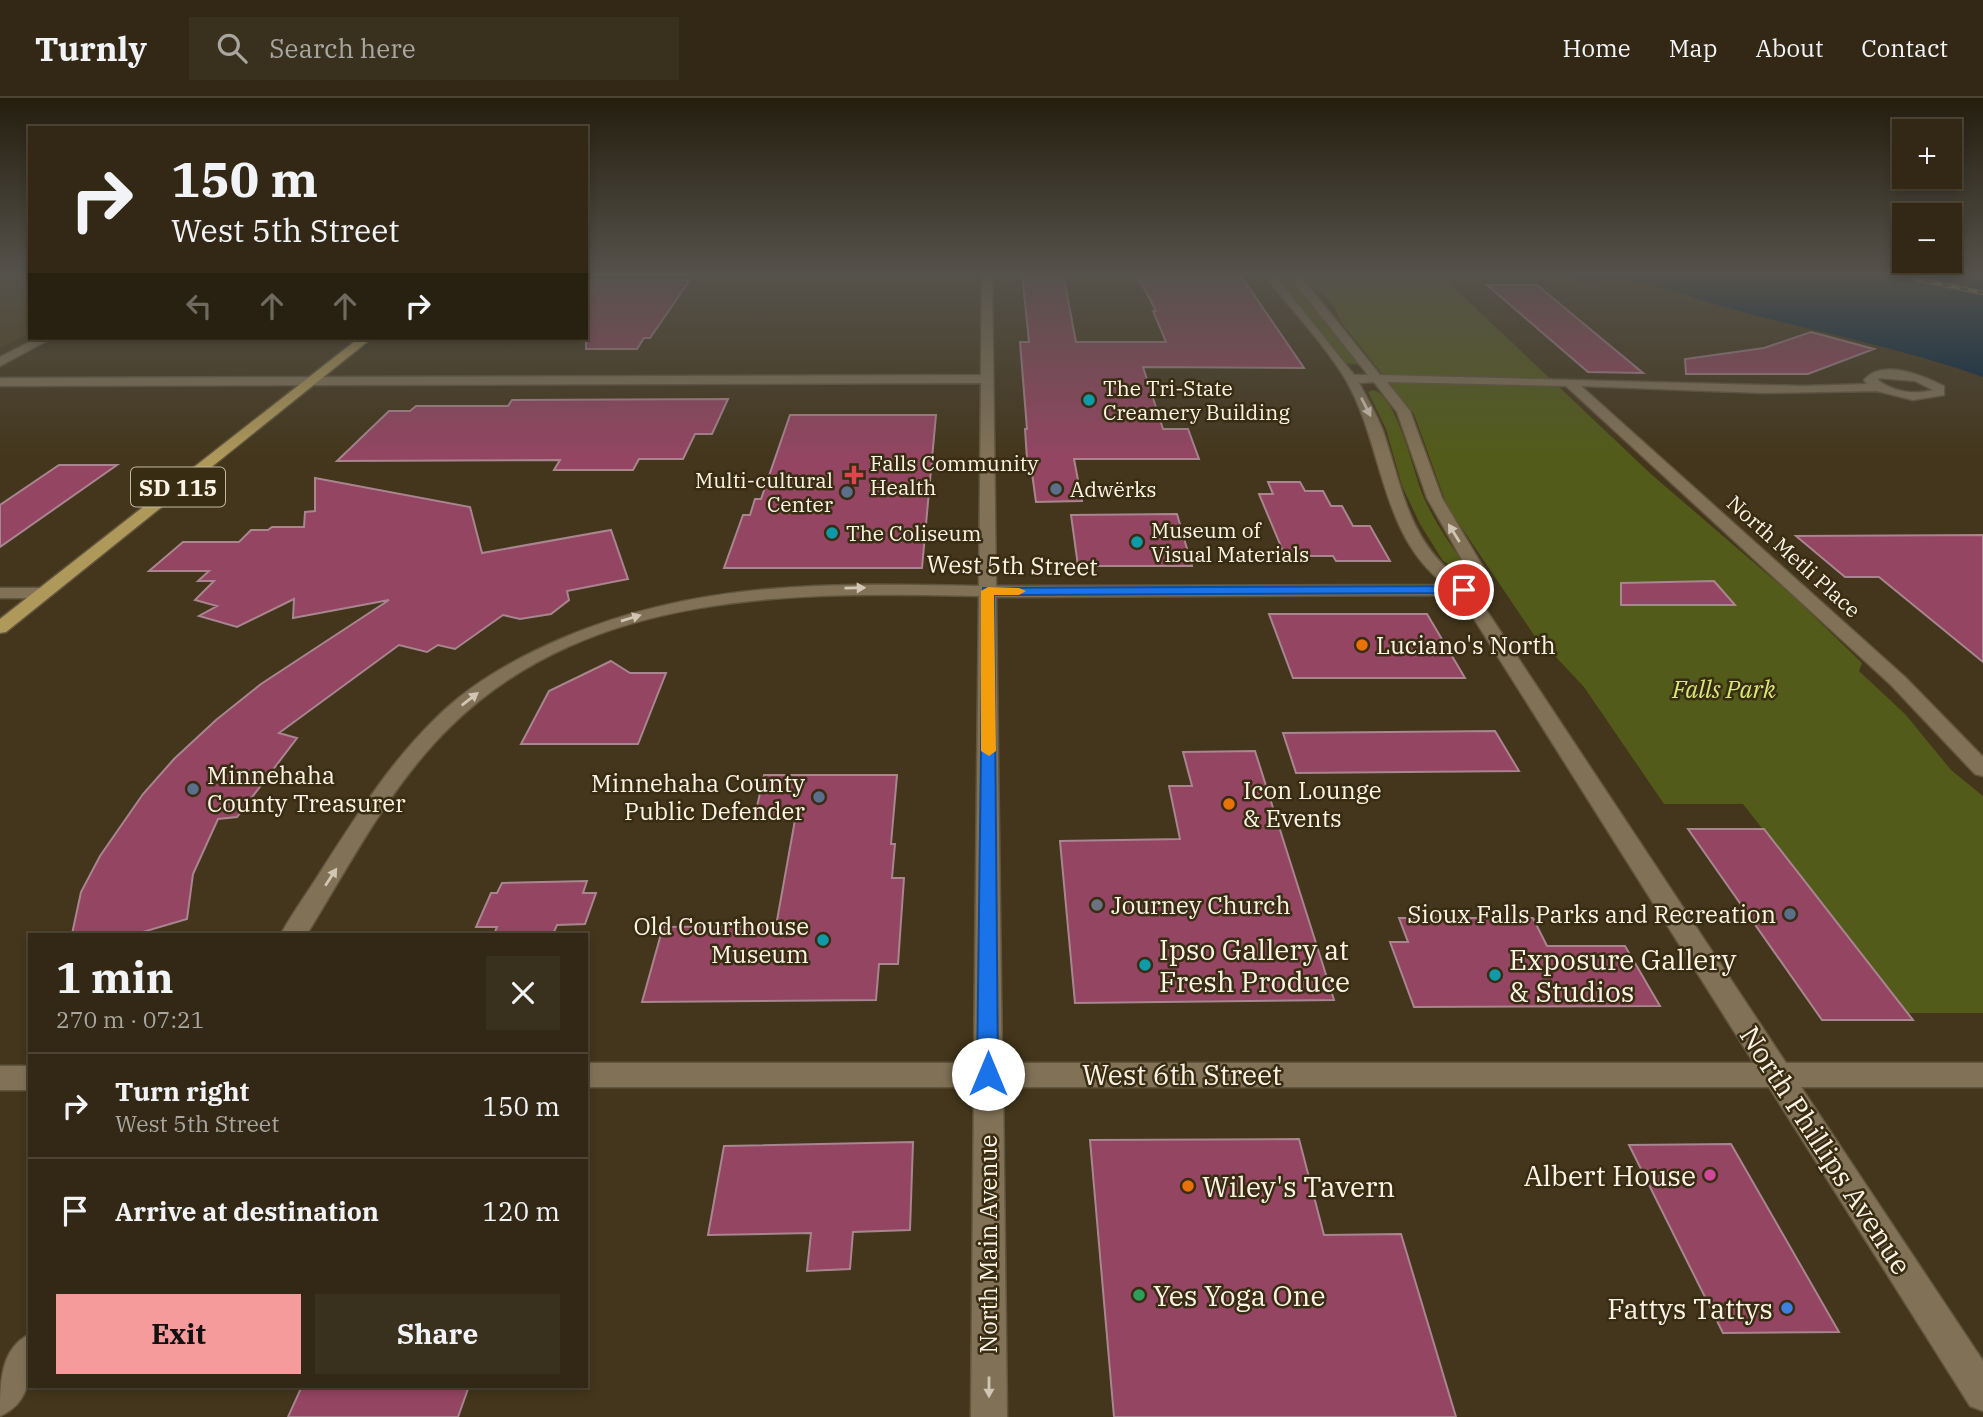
<!DOCTYPE html>
<meta charset="utf-8">
<style>
body{margin:0;font-family:"IBM Plex Serif",serif;background:#3a301e;color:#f1f3f6;height:100vh;display:flex;flex-direction:column;font-size:26px;white-space:nowrap}
*{box-sizing:border-box;margin:0}
p{font-size:23px;color:#a8a6a0}
.icon{flex:none;width:38px;height:38px;fill:none;stroke:currentColor;stroke-width:2;stroke-linecap:round;stroke-linejoin:round}
.map{position:relative;flex:1;overflow:hidden}
.sheet{position:absolute;left:28px;top:835px;width:560px;height:455px;display:flex;flex-direction:column;background:#322815;border-radius:0px;box-shadow:0 4px 10px #0003,0 0 0 2px #4d4434}
.sheet>*{flex:none}
.guide{position:absolute;left:28px;top:28px;width:560px;height:214px;border-radius:0px;box-shadow:0 4px 10px #0003,0 0 0 2px #4d4434;background:#322815;color:#f1f3f6;overflow:hidden}
.controls{position:absolute;left:1892px;top:21px;display:grid;gap:14px}
.controls a{display:grid;place-items:center;width:70px;height:70px;border-radius:0px;background:#322815;box-shadow:0 4px 10px #0003,0 0 0 2px #4d4434;font-size:35px}
.pin{position:absolute;display:grid;place-items:center;width:60px;height:60px;color:#fff;margin:-30px;border:4px solid #fff;border-radius:50%;box-shadow:0 2px 7px #0007}
.me{position:absolute;width:77px;margin:-38px;rotate:0deg;stroke-linejoin:round;filter:drop-shadow(0 0 5px #0008)}
.turn{display:flex;align-items:center;gap:24px;height:147px;padding:0 28px;font-size:32px}
.turn .icon{width:91px;height:91px;stroke-width:2.5}
.turn b{display:block;font-size:49px;line-height:60px}
.lanes{display:flex;align-items:center;height:66px;padding:0 28px;background:#0003;justify-content:center;gap:35px;direction:ltr}
.lanes .off{opacity:.35}
.round{display:grid;place-items:center;flex:none;width:74px;height:74px;border-radius:0px;background:#3a301e}
.headline{display:flex;align-items:center;justify-content:space-between;height:119px;padding:0 28px}
h1{font-size:42px;font-weight:800;line-height:52px}
.button{display:flex;gap:14px;margin-top:auto;padding:14px 28px}
.button a{flex:1;height:80px;border-radius:0px;background:#f59b9c;color:#111;font-size:28px;font-weight:800;line-height:80px;text-align:center}
.button a+a{background:#3a301e;color:#f1f3f6}
ul{padding:0;list-style:none}
li{display:flex;align-items:center;gap:21px;height:105px;padding:0 28px;border-top:2px solid #4d4434}
li div{flex:1}
li b{display:block;font-size:26px}
li em{font-style:normal}
header{display:flex;align-items:center;gap:42px;box-sizing:border-box;height:98px;padding:0 35px;background:#322815;border-bottom:2px solid #4d4434}
header strong{font-size:33px}
nav{display:flex;gap:38px;margin-inline-start:auto;font-size:24px}
.search{width:490px;height:63px;background:#3a301e;display:flex;align-items:center;gap:18px;box-sizing:border-box;padding:0 24px;border-radius:0px;color:#a8a6a0;font-size:26px}
.map>svg:first-child{display:block}
.built{fill:#503f1e}
.green{fill:#525b19}
.water{fill:#012643}
.building{fill:#944562;stroke:#a8858f;stroke-width:2}
.lines{fill:none;stroke-linecap:round;stroke-linejoin:round}
.minor-casing{stroke:#60553e;stroke-width:3}
.major-casing{stroke:#60553e;stroke-width:3}
.minor{fill:#817257;fill-rule:evenodd}
.major{fill:#ae985a;fill-rule:evenodd}
.rail-casing{stroke:#998d79;stroke-width:4.5}
.rail{stroke:#382c12;stroke-width:2.5;stroke-dasharray:9;stroke-linecap:butt}
.oneway{fill:#d1c6b3}
.route{fill:#1a73e8;stroke:#114b97;stroke-width:2}
.slow{fill:#f59e0b}
.culture-dot{fill:#0f9aa8;stroke:#382c12;stroke-width:2.5}
.health-dot{fill:#e0444e;stroke:#382c12;stroke-width:2.5}
.service-dot{fill:#5c6f8a;stroke:#382c12;stroke-width:2.5}
.food-dot{fill:#e8710a;stroke:#382c12;stroke-width:2.5}
.worship-dot{fill:#6b7280;stroke:#382c12;stroke-width:2.5}
.hotel-dot{fill:#d1479c;stroke:#382c12;stroke-width:2.5}
.leisure-dot{fill:#2e9e5b;stroke:#382c12;stroke-width:2.5}
.shop-dot{fill:#3f7fe0;stroke:#382c12;stroke-width:2.5}
.labels{text-anchor:middle;dominant-baseline:central;stroke-width:5;stroke-linejoin:round;paint-order:stroke}
.far-poi-label{font-size:21px;fill:#fcf3e4;stroke:#382c12;text-anchor:start}
.far-street-label{font-size:21px;fill:#fcf3e4;stroke:#382c12}
.shield{fill:#382c12;stroke:#c1b7a5;stroke-width:2}
.shield-label{font-size:23px;font-weight:bold;fill:#fcf3e4}
.street-label{font-size:24px;fill:#fcf3e4;stroke:#382c12}
.poi-label{font-size:24px;fill:#fcf3e4;stroke:#382c12;text-anchor:start}
.park-label{font-size:24px;font-style:italic;fill:#d8e977;stroke:#382c12}
.near-poi-label{font-size:28px;fill:#fcf3e4;stroke:#382c12;text-anchor:start}
.near-street-label{font-size:28px;fill:#fcf3e4;stroke:#382c12}
</style>
<header>
<strong>Turnly</strong>
<div class="search"><svg class="icon" aria-label="search" viewBox="0 0 24 24"><circle cx="10" cy="10" r="6"/><path d="M15 15l6 6"/></svg>Search here</div>
<nav><a>Home</a><a>Map</a><a>About</a><a>Contact</a></nav>
</header>
<div class="map">
<svg width="1983" height="1319" viewBox="0 0 1983 1319">
<rect width="100%" height="100%" fill="#43361c"/>
<path class="built" d="M0,175H30V235L0,250Z"/>
<path class="green" d="M1275,175H1286L1359,267L1346,265Z
M1299,175H1450L1449,185L1652,377L1794,499L1862,565L1859,573L1905,616L1951,672L1983,698V915H1907L1743,706H1664L1584,589L1553,556L1542,549L1447,408L1414,316L1340,223C1332,195 1316,195 1299,175Z
M1373,292C1398,297 1414,379 1425,402C1435,424 1448,443 1462,463L1461,468H1451L1443,463L1420,426L1402,388L1386,331L1368,294Z"/>
<path class="water" d="M1575,175H1983V279C1910,253 1837,238 1762,219C1721,209 1681,195 1639,184C1614,177 1593,187 1571,181L1569,178Z"/>
<path class="building" d="M1022,175H1063L1076,244H1166L1153,213H1156L1136,175H1239L1304,270L1143,269L1163,331H1188L1199,361H1074L1082,403L1036,404L1030,361H1027L1025,331H1027L1020,244H1029Z
M586,182H690L650,240H644L637,251H586Z
M1487,187H1537L1643,275L1588,274Z
M1811,234L1874,251L1808,276H1686L1685,261L1764,250Z
M728,301L712,336H695L683,361H639L633,372H554L560,362L337,363L389,313H410L416,308H508L512,302Z
M790,317H936L922,470H724L743,417H750L755,401H761Z
M59,367H117L0,449V407Z
M315,380L470,409L482,455L611,432L628,481L567,493L569,502L551,516L520,521L503,517L455,551L438,547L427,554L399,547L279,635L297,640L237,719L218,721L193,776L187,821L136,836H72L81,794L100,758L143,696L174,661L216,622L261,586L389,502L293,520L294,501L237,529L199,518L217,508L195,502L214,483H198L209,473H149L183,444H239L251,432H268L272,429H304L305,414L315,413Z
M1268,384H1300L1305,393H1323L1331,408H1342L1353,428H1370L1390,463H1336L1333,458H1285L1259,396H1273Z
M1177,416L1192,468H1078L1071,417Z
M1983,437V564L1879,479H1845L1796,438Z
M1714,483L1735,507H1621V485Z
M1269,516H1427L1465,580H1293Z
M611,563L630,575H666L638,646H521L549,593Z
M1495,633L1519,673L1296,675L1283,635Z
M1255,653L1334,902L1075,905L1060,743L1180,741L1169,688H1192L1183,654Z
M764,677H897L891,746H895L892,780H904L898,866H879L876,902L642,904L663,829L776,828L795,722H754Z
M1688,731H1764L1913,922H1822Z
M587,783L583,795H596L585,826L557,827L553,836H494L497,829H476L491,795H497L502,785Z
M1399,820H1533L1547,848H1625L1660,908L1414,909L1390,844H1408Z
M1299,1041L1324,1137L1401,1136L1456,1319H1114L1090,1042Z
M913,1044L910,1132L853,1134L850,1171L807,1173L811,1135L708,1137L724,1048Z
M1731,1046L1839,1234L1723,1235L1629,1047Z
M302,1288H469L458,1319H288Z"/>
<g class="lines">
<defs>
<path id="minor" d="M982,175H992L996,488L1446,487C1380,439 1384,348 1346,282C1323,244 1290,211 1263,175H1273L1354,277H1368L1287,175H1298L1380,277L1802,288L1867,286L1864,282C1883,260 1923,278 1944,288V297L1913,302L1877,293L1763,295L1581,288L1905,579L1983,659V678L1975,676L1891,587L1566,288L1387,284L1410,313L1442,400L1486,474L1473,492L1786,965H1983V989H1801L1983,1263V1313L1970,1308L1769,989H1003L1007,1319H971L974,989H586V965H974L979,498C796,494 591,491 451,628C390,687 351,765 307,836H281C293,814 308,794 321,773C355,720 389,666 435,621C471,585 516,560 563,540C699,482 834,485 979,488L981,285L0,288V280L981,277ZM1879,280L1915,283L1933,292C1914,297 1893,294 1878,282ZM1374,284L1397,314L1427,400L1469,474L1462,483C1408,444 1403,391 1383,333C1377,317 1367,300 1359,285ZM1459,497L1754,965H1002L996,499Z
M38,240H52L0,268V259Z
M0,490H45L54,495L45,500H0Z
M0,968H30V992H0Z
M30,1236C30,1268 35,1303 0,1318C0,1286 0,1250 30,1236Z"/>
<path id="major" d="M359,240H372L6,534L0,535V521Z"/>
</defs>
<use href="#minor" class="minor-casing"/>
<use href="#major" class="major-casing"/>
<use href="#minor" class="minor"/>
<use href="#major" class="major"/>
<defs>
<path id="rail" d="M1889,175L1983,195"/>
</defs>
<use href="#rail" class="rail-casing"/>
<use href="#rail" class="rail"/>
</g>
<defs><path id="oneway-solid" d="M-6-.8H1V-3.2L6.5 0L1 3.2V.8H-6Z" transform="scale(1.75)"/></defs>
<g class="oneway">
<use href="#oneway-solid" transform="translate(1366 309) rotate(63)"/>
<use href="#oneway-solid" transform="translate(1454 435) rotate(-122)"/>
<use href="#oneway-solid" transform="translate(855 490) rotate(-1)"/>
<use href="#oneway-solid" transform="translate(631 520) rotate(-17)"/>
<use href="#oneway-solid" transform="translate(470 601) rotate(-38)"/>
<use href="#oneway-solid" transform="translate(331 779) rotate(-57)"/>
<use href="#oneway-solid" transform="translate(989 1289) rotate(90)"/>
</g>
<linearGradient id="sky" x2="0" y2="1"><stop stop-color="#251e0f"/><stop offset="0.49" stop-color="#55524b"/><stop offset="1" stop-color="#55524b" stop-opacity="0"/></linearGradient>
<rect width="1983" height="360" fill="url(#sky)"/>
<path class="route" d="M1464,488L1468,489V495L994,497L998,976L995,982L988,985L980,982L977,976L983,490Z"/>
<path class="slow" d="M988,489L1019,490L1026,493L1019,497H994L996,653L989,658L981,653V493Z"/>
<g class="culture-dot">
<circle cx="1089" cy="302" r="7"/>
<circle cx="832" cy="435" r="7"/>
<circle cx="1137" cy="444" r="7"/>
<circle cx="823" cy="842" r="7"/>
<circle cx="1145" cy="867" r="7"/>
<circle cx="1495" cy="877" r="7"/>
</g>
<path class="health-dot" d="M850.5 366.5h7v7h7v7h-7v7h-7v-7h-7v-7h7z"/>
<g class="service-dot">
<circle cx="1056" cy="391" r="7"/>
<circle cx="847" cy="394" r="7"/>
<circle cx="193" cy="691" r="7"/>
<circle cx="819" cy="699" r="7"/>
<circle cx="1790" cy="816" r="7"/>
</g>
<g class="food-dot">
<circle cx="1362" cy="547" r="7"/>
<circle cx="1229" cy="706" r="7"/>
<circle cx="1188" cy="1088" r="7"/>
</g>
<circle class="worship-dot" cx="1097" cy="807" r="7"/>
<circle class="hotel-dot" cx="1710" cy="1077" r="7"/>
<circle class="leisure-dot" cx="1139" cy="1197" r="7"/>
<circle class="shop-dot" cx="1787" cy="1210" r="7"/>
<g class="labels">
<g class="far-poi-label">
<text x="1103" y="290">The Tri-State<tspan x="1103" dy="24">Creamery Building</tspan></text>
<text x="870" y="365">Falls Community<tspan x="870" dy="24">Health</tspan></text>
<text x="833" y="382" text-anchor="end">Multi-cultural<tspan x="833" dy="24">Center</tspan></text>
<text x="1070" y="391">Adwёrks</text>
<text x="1151" y="432">Museum of<tspan x="1151" dy="24">Visual Materials</tspan></text>
<text x="846" y="435">The Coliseum</text>
</g>
<g class="far-street-label">
<text transform="translate(1794 458) rotate(42)">North Metli Place</text>
</g>
<rect class="shield" x="131" y="369.5" width="94" height="39" rx="5"/>
<g class="shield-label">
<text x="178" y="389">SD 115</text>
</g>
<g class="street-label">
<text transform="translate(1012 467) rotate(1)">West 5th Street</text>
<text transform="translate(988 1146) rotate(-90)">North Main Avenue</text>
</g>
<g class="poi-label">
<text x="1376" y="547">Luciano's North</text>
<text x="207" y="677">Minnehaha<tspan x="207" dy="28">County Treasurer</tspan></text>
<text x="805" y="685" text-anchor="end">Minnehaha County<tspan x="805" dy="28">Public Defender</tspan></text>
<text x="1243" y="692">Icon Lounge<tspan x="1243" dy="28">&amp; Events</tspan></text>
<text x="1111" y="807">Journey Church</text>
<text x="1776" y="816" text-anchor="end">Sioux Falls Parks and Recreation</text>
<text x="809" y="828" text-anchor="end">Old Courthouse<tspan x="809" dy="28">Museum</tspan></text>
</g>
<g class="park-label">
<text x="1724" y="591">Falls Park</text>
</g>
<g class="near-poi-label">
<text x="1159" y="851">Ipso Gallery at<tspan x="1159" dy="32">Fresh Produce</tspan></text>
<text x="1509" y="861">Exposure Gallery<tspan x="1509" dy="32">&amp; Studios</tspan></text>
<text x="1696" y="1077" text-anchor="end">Albert House</text>
<text x="1202" y="1088">Wiley's Tavern</text>
<text x="1153" y="1197">Yes Yoga One</text>
<text x="1773" y="1210" text-anchor="end">Fattys Tattys</text>
</g>
<g class="near-street-label">
<text x="1182" y="976">West 6th Street</text>
<text transform="translate(1826 1052) rotate(57)">North Phillips Avenue</text>
</g>
</g>
</svg>
<div class="controls">
<a>+</a>
<a>−</a>
</div>
<div class="pin" style="left:1464px;top:492px;background:#d93025"><svg class="icon" aria-label="arrive" viewBox="0 0 24 24"><path d="M6 21V4h12l-3 4 3 4H6"/></svg></div>
<svg class="me" style="left:988px;top:976px" viewBox="-20 -20 40 40"><circle r="19" fill="#fff"/><path d="M0-13L10 11 0 6-10 11z" fill="#1a73e8"/></svg>
<div class="guide">
<div class="turn"><svg class="icon" aria-label="right" viewBox="0 0 24 24"><path d="M7 20v-9h11M14 6l5 5-5 5"/></svg><div><b>150 m</b>West 5th Street</div></div>
<div class="lanes"><svg class="icon off" aria-label="left" viewBox="0 0 24 24"><path d="M17 20v-9H6M10 6l-5 5 5 5"/></svg><svg class="icon off" aria-label="ahead" viewBox="0 0 24 24"><path d="M12 20V5M6 11l6-6 6 6"/></svg><svg class="icon off" aria-label="ahead" viewBox="0 0 24 24"><path d="M12 20V5M6 11l6-6 6 6"/></svg><svg class="icon" aria-label="right" viewBox="0 0 24 24"><path d="M7 20v-9h11M14 6l5 5-5 5"/></svg></div>
</div>
<section class="sheet">
<div class="headline"><div><h1>1 min</h1><p>270 m · 07:21</p></div><a class="round"><svg class="icon" aria-label="close" viewBox="0 0 24 24"><path d="M6 6l12 12M18 6L6 18"/></svg></a></div>
<ul>
<li><svg class="icon" aria-label="right" viewBox="0 0 24 24"><path d="M7 20v-9h11M14 6l5 5-5 5"/></svg><div><b>Turn right</b><p>West 5th Street</p></div><em>150 m</em></li>
<li><svg class="icon" aria-label="arrive" viewBox="0 0 24 24"><path d="M6 21V4h12l-3 4 3 4H6"/></svg><div><b>Arrive at destination</b></div><em>120 m</em></li>
</ul>
<div class="button"><a>Exit</a><a>Share</a></div>
</section>
</div>
